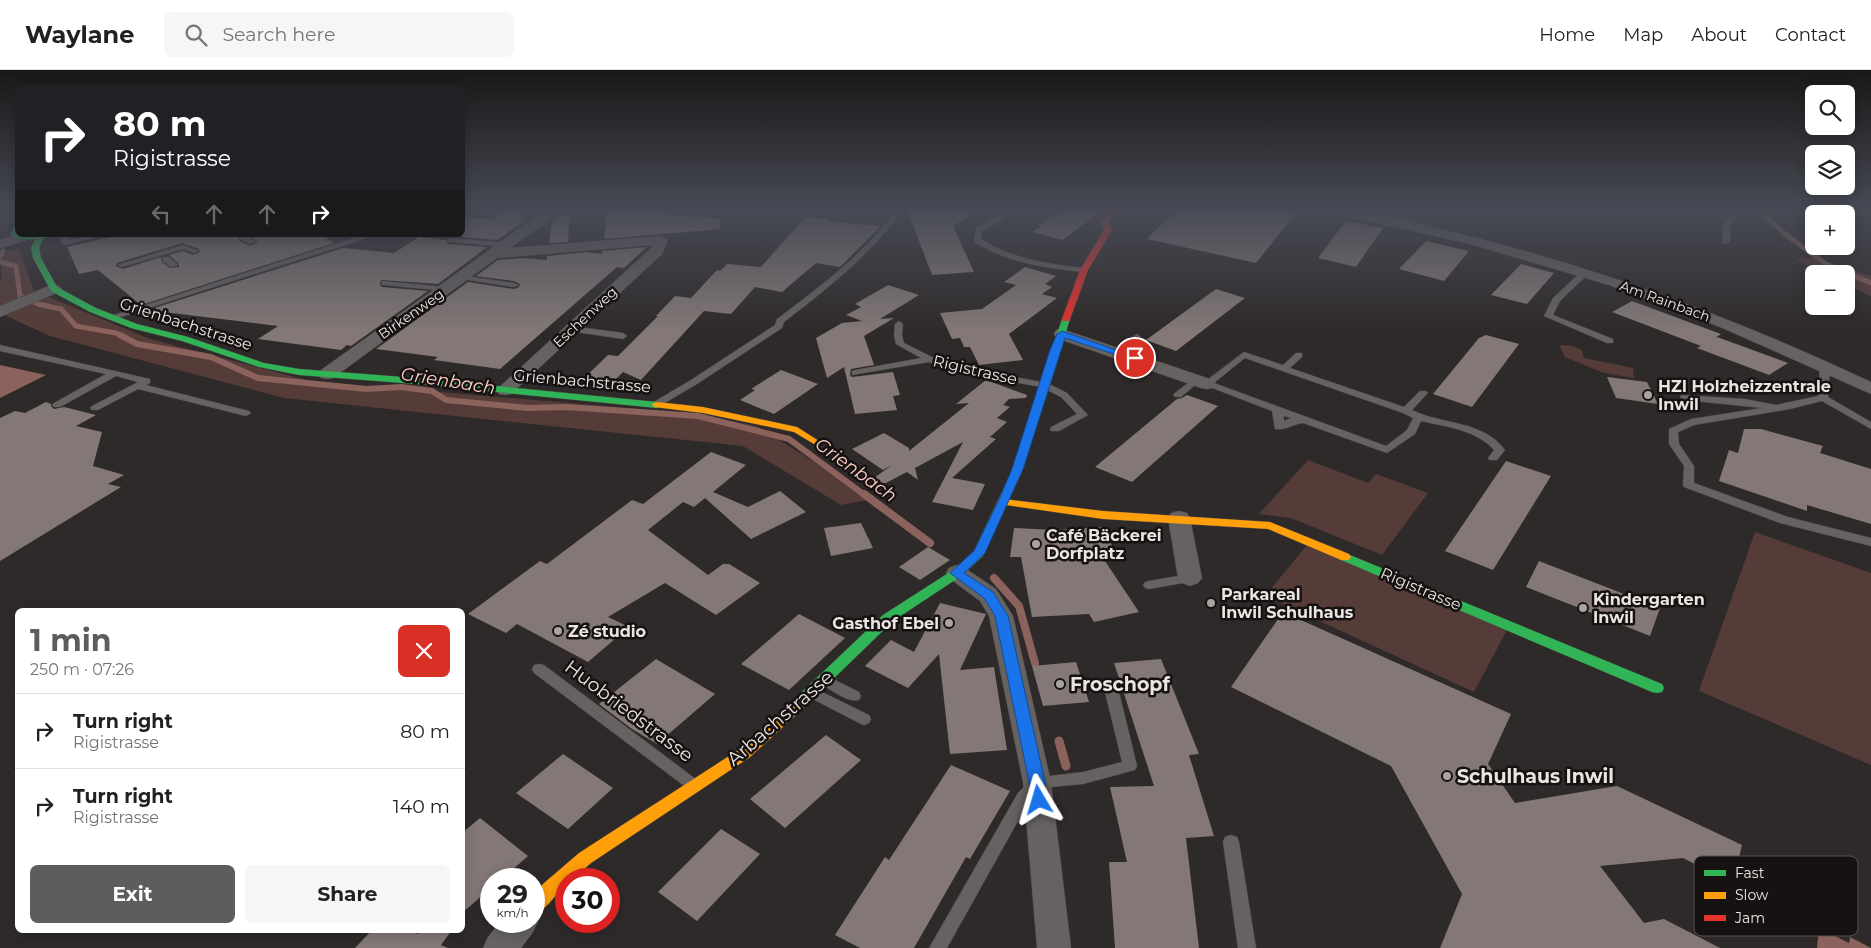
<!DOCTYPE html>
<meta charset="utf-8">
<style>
body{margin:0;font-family:Montserrat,sans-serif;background:#f6f6f6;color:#202124;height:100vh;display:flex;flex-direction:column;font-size:19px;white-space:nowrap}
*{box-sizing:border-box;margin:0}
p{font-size:16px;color:#757577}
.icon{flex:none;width:28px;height:28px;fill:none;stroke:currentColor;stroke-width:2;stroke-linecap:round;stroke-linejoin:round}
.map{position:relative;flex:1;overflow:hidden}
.sheet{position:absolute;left:15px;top:538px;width:450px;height:325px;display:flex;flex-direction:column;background:#fff;border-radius:8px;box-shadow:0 2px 12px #0003}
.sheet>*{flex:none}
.banner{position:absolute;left:15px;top:15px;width:450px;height:152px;border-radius:8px;box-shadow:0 2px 12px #0003;background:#202124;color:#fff;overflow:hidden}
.tools{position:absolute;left:1805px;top:15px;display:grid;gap:10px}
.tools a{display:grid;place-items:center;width:50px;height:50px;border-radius:8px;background:#fff;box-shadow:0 2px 12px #0003;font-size:25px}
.speed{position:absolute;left:480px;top:798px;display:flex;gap:10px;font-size:25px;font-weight:700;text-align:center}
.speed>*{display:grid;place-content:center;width:65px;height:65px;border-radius:50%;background:#fff;box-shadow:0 2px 12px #0003;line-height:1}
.speed small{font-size:12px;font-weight:400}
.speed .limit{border:8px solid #d22;background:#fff;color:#111}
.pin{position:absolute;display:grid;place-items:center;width:42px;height:42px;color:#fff;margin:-21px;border:2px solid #fff;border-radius:50%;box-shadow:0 1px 5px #0007}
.me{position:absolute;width:55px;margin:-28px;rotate:353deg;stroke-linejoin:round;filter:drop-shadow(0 0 4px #0008)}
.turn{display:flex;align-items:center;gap:18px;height:105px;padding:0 15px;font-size:22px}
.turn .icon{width:65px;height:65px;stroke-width:2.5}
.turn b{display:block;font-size:35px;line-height:42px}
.lanes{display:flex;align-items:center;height:48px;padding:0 15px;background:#0003;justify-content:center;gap:25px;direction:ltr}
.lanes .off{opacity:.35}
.round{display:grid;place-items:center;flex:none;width:52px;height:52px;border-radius:8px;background:#f6f6f6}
.summary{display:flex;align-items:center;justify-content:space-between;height:85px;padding:0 15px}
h1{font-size:30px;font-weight:700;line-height:38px;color:#5e5c5d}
.action{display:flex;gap:10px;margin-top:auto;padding:10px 15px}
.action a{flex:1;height:58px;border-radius:8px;background:#5e5c5d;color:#fff;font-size:20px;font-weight:700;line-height:58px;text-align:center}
.action a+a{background:#f6f6f6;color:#202124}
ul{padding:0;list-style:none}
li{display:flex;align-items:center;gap:15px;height:75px;padding:0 15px;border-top:1px solid #e0e0e0}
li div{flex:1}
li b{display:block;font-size:19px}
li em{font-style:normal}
header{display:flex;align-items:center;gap:30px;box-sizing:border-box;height:70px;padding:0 25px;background:#fff;border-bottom:1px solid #e0e0e0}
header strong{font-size:24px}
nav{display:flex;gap:28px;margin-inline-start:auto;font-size:18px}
.search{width:350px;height:45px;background:#f6f6f6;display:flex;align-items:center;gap:12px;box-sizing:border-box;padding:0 18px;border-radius:8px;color:#757577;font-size:19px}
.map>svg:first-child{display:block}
.green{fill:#563c38}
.water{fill:#8c625c}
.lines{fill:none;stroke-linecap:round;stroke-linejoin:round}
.stream-far3{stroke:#8c625c;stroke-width:5}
.stream-far2{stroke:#8c625c;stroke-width:6}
.stream-far1{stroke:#8c625c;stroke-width:8}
.stream{stroke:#8c625c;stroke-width:9}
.building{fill:#837876;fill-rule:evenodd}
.lane-casing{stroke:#494544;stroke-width:1}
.street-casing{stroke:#494544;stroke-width:1}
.fast-casing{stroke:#494544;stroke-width:1}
.slow-casing{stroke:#494544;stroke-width:1}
.jam-casing{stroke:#494544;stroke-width:1}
.lane{fill:#666261;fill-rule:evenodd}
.street{fill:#666261;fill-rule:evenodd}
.fast{fill:#30b455;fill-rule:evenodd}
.slow{fill:#ff9f0a;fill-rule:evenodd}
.jam{fill:#e5322d;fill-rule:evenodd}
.route{fill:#1a73e8;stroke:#114b97}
.poi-dot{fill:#a9a3a2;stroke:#171212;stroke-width:2}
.labels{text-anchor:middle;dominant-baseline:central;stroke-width:5;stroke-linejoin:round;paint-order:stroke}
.far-street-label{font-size:14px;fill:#eae4e2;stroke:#171212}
.street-label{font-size:16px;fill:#eae4e2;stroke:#171212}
.poi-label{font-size:16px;font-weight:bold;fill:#eae4e2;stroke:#171212;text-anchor:start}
.water-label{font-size:18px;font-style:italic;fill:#fccec6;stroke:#171212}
.near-poi-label{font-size:19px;font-weight:bold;fill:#eae4e2;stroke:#171212;text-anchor:start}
.near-street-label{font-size:19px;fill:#eae4e2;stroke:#171212}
.key{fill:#171212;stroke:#565150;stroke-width:1}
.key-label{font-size:14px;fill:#eae4e2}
</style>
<header>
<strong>Waylane</strong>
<div class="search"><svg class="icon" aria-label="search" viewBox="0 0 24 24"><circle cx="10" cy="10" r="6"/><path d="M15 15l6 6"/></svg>Search here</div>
<nav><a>Home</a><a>Map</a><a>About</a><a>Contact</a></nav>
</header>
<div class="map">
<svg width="1871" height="878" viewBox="0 0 1871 878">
<rect width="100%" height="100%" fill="#2f2a2a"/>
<path class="green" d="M19,179L34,221L150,269L310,311L688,343L757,356L873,429L841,435L743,376L284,328L50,266L2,244L0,237V210L2,208L0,183Z
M1814,188L1871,206V226L1846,215V204H1820L1796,189Z
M1559,275L1572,276L1582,280L1584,288L1633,298L1634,308L1604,303L1565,287Z
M1308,390L1368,413L1376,404L1428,423L1382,485L1291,448L1259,444Z
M1755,462L1871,503V695L1699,621Z
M1307,475L1507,560L1474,622L1265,526Z"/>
<path class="water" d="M0,295L46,305L0,328Z
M1819,858L1849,873L1850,867L1871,878H1817Z"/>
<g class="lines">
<path class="stream-far3" d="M1758,139L1785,164L1826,194L1871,213
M0,187L3,181
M0,192L16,196L20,226L38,234L61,239L76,256L116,263L122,266"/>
<path class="stream-far2" d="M120,265L137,274L211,287L258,308L366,319L401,317L432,321L446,330L527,338L566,337L698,346L789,369L866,426"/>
<path class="stream-far1" d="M864,424L930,473
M994,508L1019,536L1035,593"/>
<path class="stream" d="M1059,671L1066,696"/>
</g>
<path class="building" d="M501,139H525L519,150H526L497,170L462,167V148L495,149Z
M607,139H669L662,143L720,149V159L604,169Z
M907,139H982L953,156L974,202L932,205Z
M1063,139H1105L1062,170L1033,162L1041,156L1038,155Z
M1176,139H1277L1296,143L1256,193L1147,169Z
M570,140L568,172L549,173L552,151Z
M805,147L829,149L827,151L881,156L840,197L816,193L782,222L755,217L731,244L704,241L641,310L623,302L613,312L584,308L608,285L618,286L658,246H656L675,226L691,228L717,200L720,201L727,194L761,197Z
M1346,151L1383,158L1356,197L1318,188Z
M120,165H238L239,171L250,176L258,172L249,165H322L334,173L141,235L98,200L79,204L67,177ZM182,173L199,179L200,182L193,185L183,181L169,185L179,194V197L170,198L162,192L161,187L123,199L116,196L117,193Z
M419,167L446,170L448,174L487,177L438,214L381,210L380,215L382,217L428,221L351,276L347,275L341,280L258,269L278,256L148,240L343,178L394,183Z
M1426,171L1469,181L1444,211L1399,199Z
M647,177L624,198L617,197L500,299L434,290L438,287L376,279L468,212L514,219L519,217L520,214L514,211L476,206L498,190L522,188L547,190V186L586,182L602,184V181Z
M1521,194L1554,203L1527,234L1491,225Z
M1025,197L1056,206L1045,214L1052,217L1042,224L1057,228L1009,264L1023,290L979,295L970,277H964L960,268L952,269L940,243L982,239L1016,215L1004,212Z
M888,215L919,225L880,249L894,248L864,266L874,295L851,299L850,305L852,307L893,302L900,325L893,326L897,340L855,344L844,297L827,308L816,268L842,253L862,251L846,245L861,237L855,234Z
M1216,219L1245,228L1176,281L1146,270Z
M1632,231L1721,264L1715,268L1717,267L1788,293L1769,305L1697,278L1701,276L1612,242Z
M1486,265L1519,274L1472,337L1433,324L1479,268Z
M781,300L818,314L774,344L740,330L755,320L751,319Z
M1607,307L1647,312L1658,334L1616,328Z
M986,310L1027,325L1026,328L1009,329L1003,335L1010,337L997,348L1007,352L990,367L996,369L952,408L985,414L973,440L932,432L963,372L915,398L918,410L907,402L880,416L874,408L892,395L883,400L852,379L884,363L909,378V381L969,333L956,334Z
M1187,325L1218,336L1132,412L1095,397L1177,329L1182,328Z
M46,332L51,334V336L54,339L64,337L96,345L76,356L102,362L93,396L124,405L108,414L121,417L0,491V348L15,341L25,343Z
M1744,359H1761L1823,376L1820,383L1871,399V454L1807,435V441L1719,411L1729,380L1738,383Z
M711,382L746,395L713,422L748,437L780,421L806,442L751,469L705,428L694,437L683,432L648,460L708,505L723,494H729L760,513L716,545L665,513L608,547L629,557L588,592L517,554L506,563L468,544L540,491L547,494L632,430L643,434Z
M1506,391L1551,406L1493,500L1445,481Z
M861,453L873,478L831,486L824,458Z
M1105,457L1116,487L1103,488L1139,542L1094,552L1089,544L1032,547L1021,487H1010L1014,458L1053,460Z
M928,477L950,490L920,510L899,497Z
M1539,491L1660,538L1650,566L1526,517Z
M940,533L986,544L960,600L994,597L1007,680L950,684L939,584L908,618L865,596L891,570L914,582Z
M1283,542L1511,644L1488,694L1515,733L1617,716L1742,775L1733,813L1683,788L1600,796L1644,853L1664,849L1720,878H1440L1462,824L1391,696L1231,617Z
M799,544L845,568L789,620L741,594Z
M656,589L715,624L657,674L632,659L599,634Z
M1161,589L1199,684L1189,685L1214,766L1186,768L1199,878H1115L1109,792H1127L1110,717L1154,716L1114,593Z
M1076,592L1089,632L1043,636L1032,596Z
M826,665L861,690L785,758L750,729Z
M563,684L613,718L568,759L516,723Z
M951,695L1010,721L970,789L966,787L914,878H860L835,865L885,787L889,790Z
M480,748L528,786L502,809H491V818L462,843V763Z
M721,759L760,784L697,851L658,822Z
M372,860H409L418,864L421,860H452L441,875L448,878H355Z"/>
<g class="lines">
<defs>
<path id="lane" d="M897,139H903C871,185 828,218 784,252L782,258L697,314L658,337H652L650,335L652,333L691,310L775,255L777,249C821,216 864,184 897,139Z
M1734,139H1740L1730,157V172L1723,174L1722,157Z
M999,145L1006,147L982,161L981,169C1013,189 1047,194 1084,198L1088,200L1084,202C1045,198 1008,193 974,172L976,158Z
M61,165H69V170L89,166L93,168L65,175L61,173Z
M240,165H246L256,172L249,174L240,169Z
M364,165H376L115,249L112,250L108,247Z
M448,168L507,173L511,175L507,177L451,172H448Z
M183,175L198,181L194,183L183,179L122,197L118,195Z
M163,187H169L178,195L171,197L163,191Z
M1582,201L1589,203L1560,231L1553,245L1613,269V273H1607L1544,246L1553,228Z
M459,205L514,213L518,215L514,217L462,209L458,207Z
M382,211L445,217L449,219L445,221L385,215H382Z
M899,251L903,254L902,265L904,273L946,294L1047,313L1067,323L1088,345L1059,361H1051L1050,359L1051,357L1077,344L1061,327L1041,317L943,299L929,292L852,305V301L855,300L921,288L896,274L894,265L895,254Z
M572,256L623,263L627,266L623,269L569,261V257Z
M1137,264L1141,267L1140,269L1120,284H1114V280Z
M0,275L150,309V313L146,315L249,341L251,343L246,346L138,319L98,340H92L90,338L92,336L138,312L116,306L60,337H54L52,335L54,333L106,304L0,281Z
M1244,282L1283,295L1296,283H1302V287L1290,298L1404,337L1420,321H1426L1428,323L1426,325L1412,340C1442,355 1483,350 1505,380L1497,390H1489L1488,388L1494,380C1477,360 1446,357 1421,351L1415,364L1387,383L1303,353C1294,354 1284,361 1275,359L1272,341L1202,314ZM1245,288L1403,343L1413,348L1407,360L1386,376L1214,313ZM1284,346L1291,348L1284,351Z
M1825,294L1830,297L1828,327L1871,352V359L1822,331L1790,339L1694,355L1678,362L1679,374L1694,396V413L1788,447L1871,468V476L1780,453L1684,417L1683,415L1684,396L1669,374V359L1691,349L1762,338L1685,330L1682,329L1680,327L1682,325L1745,329L1776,335L1818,326L1820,297Z
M1196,307L1201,310L1199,312L1181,327H1175L1173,325L1175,323Z
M1190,504L1194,505L1196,508L1194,511L1149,519L1145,518L1143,515L1145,512L1149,511Z
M539,594L544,595L697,710L700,714L697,718L692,720L687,718L534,603L532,599L534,595Z
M827,606L859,622L861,626L859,630C847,633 832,620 822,615L820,611L822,607Z
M1112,617L1117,618L1119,622L1137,696L1135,700L1083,714L1041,718L1028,733L947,878H929L1018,723L1032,708L1083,702L1122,692L1105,622L1107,618Z
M814,618L869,645L871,649L869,653L864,655L859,653L809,627L807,623L809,619Z
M1231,765L1237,767L1239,772L1256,878H1238L1223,772L1225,767Z"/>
<path id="street" d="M1326,139C1366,136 1410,151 1449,161C1597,197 1733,247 1871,312V324L1720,257L1609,215L1470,174L1328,142Z
M546,142L551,143L553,146L551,149L510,178L661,166L668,170L662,184L511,324L505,325L499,324L496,320L650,179L652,175L497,188L333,308L327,309L321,308L318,304L321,300L541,143Z
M18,165H26L28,168L26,171L0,178V170Z
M54,214L59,216L62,219L59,222L0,247V236Z
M1062,259L1213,310L1216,314L1213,318L1207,319L1201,318L1056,268L1054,264L1056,260Z
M1179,441L1187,443L1190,448L1202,508L1198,513L1190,516L1182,513L1178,508L1168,448L1171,443Z
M957,495L965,498L996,519L1013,546L1051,712L1071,878H1037L1023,712L989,546L980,531L949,508L946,503L949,498Z
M534,841L538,851L533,862L521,878H483L488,867L501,851H534Z"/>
<path id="fast" d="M15,155H18V165H58L43,168L39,178L41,188L57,217L96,238L137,254L188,267L264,293L299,299L416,308L657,332L662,335L657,338L416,314L299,305L259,297L182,271L131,258L90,242L51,221L33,188L31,178L35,169C26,170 18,171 10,165Z
M1066,246L1070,249L1023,399L983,486L961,506L893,551L796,645L791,646L786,645L784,641L786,637L883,545L953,500L974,481L1013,399L1062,249Z
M1345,483L1662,614L1664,618L1662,622L1657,623L1652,622L1341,490L1339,487L1341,484Z"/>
<path id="slow" d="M657,332L703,337L797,357L819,371L814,374L794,362L703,343L654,337L652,335L654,333Z
M1003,429L1103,441L1270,452L1349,484L1351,487L1349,490H1341L1268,459L1103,449L999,434L997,432Z
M791,636L796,637L798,641L796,645L750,687L591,793L573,809H566V814C557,823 545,841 534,845V825L543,814L579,783L740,679L786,637Z"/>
<path id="jam" d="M1113,139H1120L1108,152L1112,160L1088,200L1070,249L1069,251H1063L1062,249L1080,200L1104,160L1100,152Z"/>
</defs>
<use href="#lane" class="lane-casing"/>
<use href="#street" class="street-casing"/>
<use href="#fast" class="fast-casing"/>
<use href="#slow" class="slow-casing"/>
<use href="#jam" class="jam-casing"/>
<use href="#lane" class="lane"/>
<use href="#street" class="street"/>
<use href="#fast" class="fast"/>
<use href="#slow" class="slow"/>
<use href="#jam" class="jam"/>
</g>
<linearGradient id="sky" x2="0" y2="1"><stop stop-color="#1a1717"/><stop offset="0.53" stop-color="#474a55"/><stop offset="1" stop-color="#474a55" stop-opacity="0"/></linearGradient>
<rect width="1871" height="262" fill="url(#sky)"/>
<path class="route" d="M1062,261L1139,288L1138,290H1132L1065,268L1023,399L985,483L964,503L993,522L1008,546L1045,712L1046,730L1044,734L1039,736L1033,734L1029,712L995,546L984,528L950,503L974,481L998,432L1012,399L1050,280L1057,264Z"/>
<g class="poi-dot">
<circle cx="1648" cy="325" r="5"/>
<circle cx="1036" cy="474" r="5"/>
<circle cx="1211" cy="533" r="5"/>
<circle cx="1583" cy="538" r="5"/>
<circle cx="949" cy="553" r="5"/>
<circle cx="558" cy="561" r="5"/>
<circle cx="1060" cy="614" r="5"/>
<circle cx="1447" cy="706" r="5"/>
</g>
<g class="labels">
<g class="far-street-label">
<text transform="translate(1665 231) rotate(20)">Am Rainbach</text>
<text transform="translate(411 244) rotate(-35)">Birkenweg</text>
<text transform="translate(585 247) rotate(-43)">Eschenweg</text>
</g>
<g class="street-label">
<text transform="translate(186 254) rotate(18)">Grienbachstrasse</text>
<text transform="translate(975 300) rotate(13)">Rigistrasse</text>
<text transform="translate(582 311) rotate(5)">Grienbachstrasse</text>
<text transform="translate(1421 519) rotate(23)">Rigistrasse</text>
</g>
<g class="poi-label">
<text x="1658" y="316">HZI Holzheizzentrale<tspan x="1658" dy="18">Inwil</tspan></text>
<text x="1046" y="465">Café Bäckerei<tspan x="1046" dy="18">Dorfplatz</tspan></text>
<text x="1221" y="524">Parkareal<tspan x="1221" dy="18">Inwil Schulhaus</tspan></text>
<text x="1593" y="529">Kindergarten<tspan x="1593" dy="18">Inwil</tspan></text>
<text x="939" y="553" text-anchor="end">Gasthof Ebel</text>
<text x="568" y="561">Zé studio</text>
</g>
<g class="water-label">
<text transform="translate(448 311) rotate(9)">Grienbach</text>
<text transform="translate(856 400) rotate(36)">Grienbach</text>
</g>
<g class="near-poi-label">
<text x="1070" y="614">Froschopf</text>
<text x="1457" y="706">Schulhaus Inwil</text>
</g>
<g class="near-street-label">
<text transform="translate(629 641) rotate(37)">Huobriedstrasse</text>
<text transform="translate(780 648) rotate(-41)">Arbachstrasse</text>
</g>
</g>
<rect x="1694" y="786" width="164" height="80" rx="8" class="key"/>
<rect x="1704" y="800" width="22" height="6" fill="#30b455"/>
<rect x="1704" y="822" width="22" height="7" fill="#ff9f0a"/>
<rect x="1704" y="845" width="22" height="6" fill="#e5322d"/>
<g class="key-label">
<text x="1735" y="808">Fast</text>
<text x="1735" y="830">Slow</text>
<text x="1735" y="853">Jam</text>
</g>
</svg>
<div class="tools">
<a><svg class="icon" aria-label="search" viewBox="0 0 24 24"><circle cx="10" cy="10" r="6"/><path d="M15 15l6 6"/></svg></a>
<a><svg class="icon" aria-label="layers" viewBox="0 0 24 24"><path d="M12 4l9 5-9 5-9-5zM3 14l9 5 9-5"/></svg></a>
<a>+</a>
<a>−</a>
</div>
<div class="speed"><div>29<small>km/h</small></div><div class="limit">30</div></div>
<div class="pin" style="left:1135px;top:288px;background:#d93025"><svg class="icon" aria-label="arrive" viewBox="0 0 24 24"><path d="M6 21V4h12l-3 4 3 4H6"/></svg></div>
<svg class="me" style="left:1039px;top:730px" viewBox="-20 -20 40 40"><path d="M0-17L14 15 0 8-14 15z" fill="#1a73e8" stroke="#fff" stroke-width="4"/></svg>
<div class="banner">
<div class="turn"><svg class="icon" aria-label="right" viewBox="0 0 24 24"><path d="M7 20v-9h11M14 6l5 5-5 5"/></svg><div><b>80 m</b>Rigistrasse</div></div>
<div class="lanes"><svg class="icon off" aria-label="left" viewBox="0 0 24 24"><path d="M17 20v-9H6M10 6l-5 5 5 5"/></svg><svg class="icon off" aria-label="ahead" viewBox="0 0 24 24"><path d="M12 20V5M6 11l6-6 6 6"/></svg><svg class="icon off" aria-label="ahead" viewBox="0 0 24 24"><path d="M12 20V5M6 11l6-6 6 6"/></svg><svg class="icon" aria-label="right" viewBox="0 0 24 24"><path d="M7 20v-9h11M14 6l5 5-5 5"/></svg></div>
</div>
<section class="sheet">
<div class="summary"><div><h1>1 min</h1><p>250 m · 07:26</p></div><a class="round" style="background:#d93025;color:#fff"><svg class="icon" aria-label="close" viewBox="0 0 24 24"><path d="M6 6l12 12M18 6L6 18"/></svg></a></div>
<ul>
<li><svg class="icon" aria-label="right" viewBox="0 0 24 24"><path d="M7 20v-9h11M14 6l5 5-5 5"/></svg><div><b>Turn right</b><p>Rigistrasse</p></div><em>80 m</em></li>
<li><svg class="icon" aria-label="right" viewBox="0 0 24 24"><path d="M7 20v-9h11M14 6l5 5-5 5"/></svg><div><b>Turn right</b><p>Rigistrasse</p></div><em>140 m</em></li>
</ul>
<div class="action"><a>Exit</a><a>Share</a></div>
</section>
</div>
